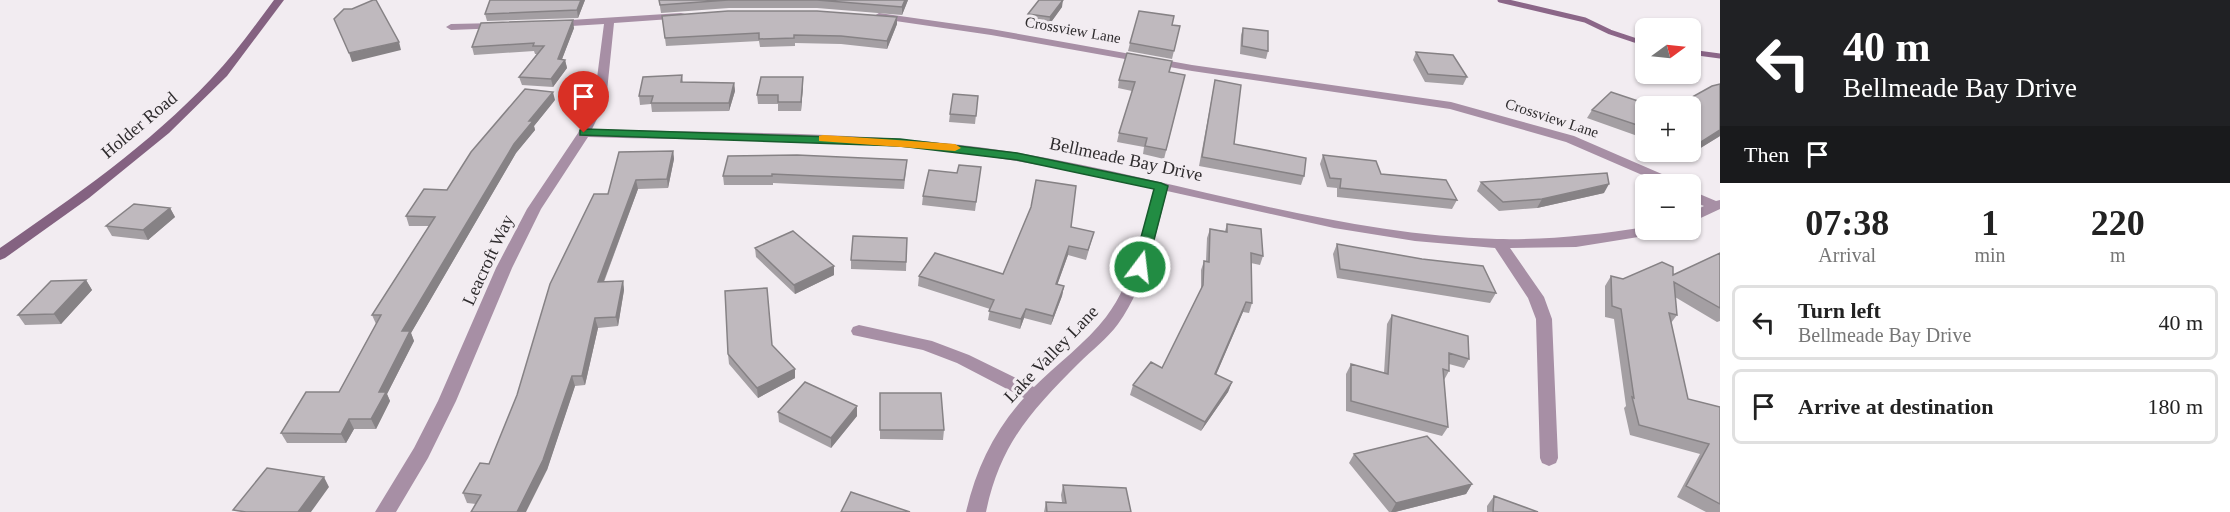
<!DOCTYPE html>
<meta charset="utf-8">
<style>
body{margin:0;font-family:"Times New Roman",serif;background:#f6f6f6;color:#222;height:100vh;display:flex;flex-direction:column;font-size:22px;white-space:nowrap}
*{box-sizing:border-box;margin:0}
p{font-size:20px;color:#767676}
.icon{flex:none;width:33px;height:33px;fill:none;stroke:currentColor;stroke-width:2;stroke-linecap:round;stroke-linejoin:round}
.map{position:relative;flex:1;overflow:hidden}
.drawer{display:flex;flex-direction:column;background:#fff;width:510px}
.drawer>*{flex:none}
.top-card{background:#202124;color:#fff;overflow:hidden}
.needle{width:39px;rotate:75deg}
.fabs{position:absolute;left:1635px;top:18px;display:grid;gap:12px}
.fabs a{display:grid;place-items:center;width:66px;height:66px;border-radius:9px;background:#fff;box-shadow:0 2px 4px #0004;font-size:30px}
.pin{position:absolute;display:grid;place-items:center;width:51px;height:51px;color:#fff;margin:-62px -26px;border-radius:50% 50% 50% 0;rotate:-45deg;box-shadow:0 0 6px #0007}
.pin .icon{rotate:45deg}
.me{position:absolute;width:66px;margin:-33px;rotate:15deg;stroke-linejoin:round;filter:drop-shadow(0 0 4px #0008)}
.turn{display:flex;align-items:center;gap:21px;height:126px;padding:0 24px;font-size:27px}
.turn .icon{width:78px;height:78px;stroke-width:2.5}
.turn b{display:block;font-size:42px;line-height:51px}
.then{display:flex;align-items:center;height:57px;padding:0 24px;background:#0003;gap:12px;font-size:22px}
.eta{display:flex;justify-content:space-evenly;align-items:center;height:102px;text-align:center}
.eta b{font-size:36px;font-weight:600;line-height:42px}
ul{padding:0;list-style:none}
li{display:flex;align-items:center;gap:18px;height:75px;margin:0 12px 9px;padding:0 12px;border:3px solid #e0e0e0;border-radius:9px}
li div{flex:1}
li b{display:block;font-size:22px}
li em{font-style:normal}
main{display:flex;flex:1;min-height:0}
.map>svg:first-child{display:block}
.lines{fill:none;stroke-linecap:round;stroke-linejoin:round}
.stream{stroke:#8b6688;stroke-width:5}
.street{fill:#a78fa5;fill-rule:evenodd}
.secondary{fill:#846281;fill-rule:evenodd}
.wall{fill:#a49fa3}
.shaded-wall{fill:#868285}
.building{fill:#bfb9be;stroke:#868285;stroke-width:1.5}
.route{fill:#228c43;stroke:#165b2c;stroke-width:1.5}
.slow{fill:#f59e0b}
.labels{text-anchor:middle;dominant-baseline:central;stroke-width:6;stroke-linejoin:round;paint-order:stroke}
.far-street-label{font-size:15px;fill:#2f2c2e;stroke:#f2ecf1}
.street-label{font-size:18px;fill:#2f2c2e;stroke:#f2ecf1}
</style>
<main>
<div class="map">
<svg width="1720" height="512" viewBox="0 0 1720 512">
<rect width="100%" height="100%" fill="#f2ecf1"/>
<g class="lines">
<path class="stream" d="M1500,0L1585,20L1610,32L1646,44
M1690,52L1720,56"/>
<path class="street" d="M681,13L685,14V18L614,23L606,101L592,129C732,134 874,130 1013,152C1174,178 1333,235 1497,239C1547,240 1596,235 1646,227V230H1664L1657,234L1576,247L1510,248L1544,297L1552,319L1558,458L1556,463L1549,466L1542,463L1540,458L1536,319L1528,298L1495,248L1415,241L1334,228L1167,191C1155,237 1146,285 1118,324C1107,339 1092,350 1079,363C1031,411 1000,444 986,512H966C976,469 994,431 1024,398L957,363L923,350L853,335L851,331L853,327L859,325L932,341L969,355L1034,387C1056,365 1087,342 1106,317C1134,280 1142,232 1154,188C1090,174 1026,161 961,153C837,138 712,141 588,137L541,209L512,268L456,401L428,458L396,512H375L414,448L438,401L496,268L527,209L578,133L594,101L604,24L555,27L550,24L555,21Z
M879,13L991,29L1192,65L1451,102L1574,136L1678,181L1680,184H1663L1566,142L1450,109L1192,71L991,35L875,18L874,16Z
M498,23L503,26L502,28L451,30L446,27L451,24Z
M1690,190L1716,201L1720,200V209L1690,223V213L1704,206L1690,200Z"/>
<path class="secondary" d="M274,0H284L227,76L169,133L89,198L5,258L0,260V248C74,197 149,145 211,79C234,55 254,27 274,0Z"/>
</g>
<path class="wall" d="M585,0L578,18L487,21L485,14Z
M659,0H908L902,15L817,8H729L661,13Z
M1062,7L1049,25L1027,21L1028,14Z
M662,16L897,24L887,49L841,44L795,43V46L760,47L759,41L666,46Z
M1172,25L1180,26L1172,59L1128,51L1130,43Z
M574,28L562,59L565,60L567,68L553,87L522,85L519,77L537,54H535L534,51L474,55L472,47Z
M1243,28L1268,51L1266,59L1240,54L1241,35Z
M1416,52L1467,77L1463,85L1425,82L1413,60Z
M1169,72L1185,75L1164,159L1143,154L1144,147L1117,142L1119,133L1132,91L1118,88L1119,80Z
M682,75L683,82L734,83L735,91L729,111L652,112L651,104L640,105L639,96Z
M1215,80L1234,144L1304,176L1301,185L1199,166Z
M1720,84V136L1681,160L1662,152H1690Z
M803,85L801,111H778V104H758L757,95Z
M978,96L975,124L949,122L950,114Z
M555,100L534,126L535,130L516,153L411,333L414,341L387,394L390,401L376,429H354L346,443H287L281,433L339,392L376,324L372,315L429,226H409L406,216L447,190Z
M1646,106V139L1587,118L1592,110Z
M673,151L674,159L668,188L638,189L604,282L623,281L624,290L618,326L598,328L585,385L575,386L547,470L476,504L467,503L463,493L489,464L608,194Z
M1323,155L1381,174L1457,200L1452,209L1337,197V188L1327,187L1320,164Z
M907,160L904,189L773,183V185H724L723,176Z
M981,167L975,211L922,205L923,196L957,173Z
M1481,182L1604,193L1537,208L1499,211L1477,191Z
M1031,207L1071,227L1094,232L1086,260L1068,255L1057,285L1064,286L1062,296L1051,325L1024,318L1020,329L988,320L990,309L918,286L919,276L1003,274Z
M170,208L175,217L148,240L112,236L106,226Z
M1227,224L1263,256L1260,265L1251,263L1252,303L1249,313L1243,312L1216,375L1232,382L1228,392L1201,431L1130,395L1133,385L1162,368L1201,290V270L1204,261H1206L1207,238L1210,229L1225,231Z
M907,238L906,271L851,269V260Z
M1337,244L1496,293L1490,303L1337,278L1333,254Z
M755,248L834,266V275L795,294L756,257Z
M1720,253V321L1717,322L1675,297L1677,315L1671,323L1688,399L1720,407V512H1706L1677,497L1700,454L1630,435L1624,408L1626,406L1614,319L1605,317V286L1611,276L1623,279L1673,275Z
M86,280L92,290L61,324L25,325L18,315Z
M1392,315L1469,359L1464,368L1449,364V371L1444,380L1448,427L1442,436L1346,411V374L1351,364L1384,373L1387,324Z
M772,345L795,369V378L758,398L729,364L728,354Z
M880,393L944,430L943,440L880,439Z
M778,412L857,416L831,448L779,422Z
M1354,454L1472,484L1466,494L1395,512H1389L1349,463Z
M1063,485L1131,512H1044L1046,502H1062L1061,495Z
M1494,496L1538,512H1487V506Z"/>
<path class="shaded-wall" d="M581,0H585L578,18L577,10Z
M905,0H908L902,15V7Z
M1063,0L1062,7L1049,25L1050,17Z
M897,17V24L887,49V41Z
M573,20L574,28L559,67L565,60L567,68L553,87L551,79Z
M399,42L401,50L352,62L349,53Z
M803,77V85L801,111V102Z
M734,83L735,91L729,111V103Z
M553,92L555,100L534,126L535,130L516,153L411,333L414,341L387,394L390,401L376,429L371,419L379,392L402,331L514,144L529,121Z
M1720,130V136L1681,160L1686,152H1690V149Z
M673,151L674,159L668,188L667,179Z
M636,180L638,189L600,291L598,282Z
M1609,184L1604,193L1537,208L1542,199Z
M170,208L175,217L148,240L143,230Z
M1069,246L1068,255L1054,294L1056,284Z
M834,266V275L795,294L794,285Z
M86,280L92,290L61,324L54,314Z
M623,281L624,290L618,326L616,317Z
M1064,286L1062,296L1051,325L1053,316Z
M1246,302L1243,312L1212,384L1215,374Z
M1026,309L1024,318L1020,329L1021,319Z
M595,318L598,328L585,385L582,376Z
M795,369V378L758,398L757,388Z
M572,376L575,386L547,470L526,512H517Z
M1232,382L1228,392L1201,431L1205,422Z
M857,406V416L831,448V438Z
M349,419L354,429L346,443L341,434Z
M324,477L329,487L311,512H298Z
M1472,484L1466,494L1395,512H1391L1396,503Z"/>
<path class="building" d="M373,0H376L399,42L349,53L334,19L344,9H352Z
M490,0H581L577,10L485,14Z
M659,0H905L902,7L817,0H728L660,5Z
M1039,0H1063L1050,17L1028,14Z
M728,11H817L897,17L887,41L841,36L794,35V38L759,39V33L665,38L662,16Z
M1139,11L1174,16L1172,25L1180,26L1174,51L1130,43Z
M573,20L558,59L565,60L551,79L519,77L544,46H533L534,43L472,47L481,23Z
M1243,28L1268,31V51L1242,46Z
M1416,52L1453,55L1467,77L1428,74Z
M1127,53L1172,61L1169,72L1185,75L1166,150L1145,146L1147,138L1119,133L1135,82L1119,80Z
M682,75L681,82L734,83L729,103H651L653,96H639L643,77Z
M761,77H803L801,102H778V95H757Z
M1215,80L1241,85L1234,144L1306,158L1304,176L1202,157Z
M1720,84V130L1690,149V106H1676L1712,86Z
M525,89L553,92L529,121H533L514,144L402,331H410L379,392H386L371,419H349L341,434L281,433L306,392H339L381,315H372L435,217L406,216L424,189L447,190L471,152Z
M1611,92L1653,106H1646V128L1592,110Z
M953,94L978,96L976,116L950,114Z
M673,151L667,179L636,180L598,282L623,281L616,317L595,318L582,376H572L543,460L517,512H471L481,495L463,493L480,463L489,464L517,395L550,284L594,194H608L619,152Z
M797,155L907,160L904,180L772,174V176H723L728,156Z
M1323,155L1376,161L1381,174L1446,180L1457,200L1340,188L1341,179L1330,178Z
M959,165L981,167L976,202L923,196L929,170L957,173Z
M1607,173L1609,184L1542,199L1503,202L1481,182Z
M1036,180L1076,186L1071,227L1094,232L1088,250L1069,246L1056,284L1064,286L1053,316L1026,309L1021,319L989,311L994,300L919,276L935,253L1003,274L1031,207Z
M134,204L170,208L143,230L106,226Z
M1227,224L1261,229L1263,256L1251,253L1252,303L1246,302L1215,374L1232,382L1205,422L1133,385L1151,362L1162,368L1203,285L1204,261L1209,262L1210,229L1227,232Z
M793,231L834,266L794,285L755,248Z
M853,236L907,238L906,262L851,260Z
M1337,244L1422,259L1483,266L1496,293L1340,269Z
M1720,253V308L1674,282L1677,315L1669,313L1688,399L1720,407V504L1686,486L1709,444L1639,425L1632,397L1634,398L1621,309L1612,306L1611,276L1623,279L1662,262L1673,267V275Z
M86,280L54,314L18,315L51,281Z
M767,288L772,345L795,369L757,388L728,354L725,291Z
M1392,315L1468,336L1469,359L1449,353V371L1443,369L1448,427L1351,401V364L1388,374Z
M805,382L857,406L831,438L778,412Z
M880,393H941L944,430H880Z
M1427,436L1472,484L1396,503L1354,454Z
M267,468L324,477L298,512H246L233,510Z
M1063,485L1126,488L1131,512H1047L1046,502L1066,503Z
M851,492L910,512H841Z
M1494,496L1538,512H1493Z"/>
<path class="route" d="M584,129L900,139L1017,153L1161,183L1168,186L1147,267L1140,271L1133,267L1154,189L1017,160L900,146L580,135V130Z"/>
<path class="slow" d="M823,135L955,144L961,148L955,151L819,141V136Z"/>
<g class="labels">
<g class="far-street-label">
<text transform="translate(1073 30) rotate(10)">Crossview Lane</text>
<text transform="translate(1552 118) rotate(18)">Crossview Lane</text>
</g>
<g class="street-label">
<text transform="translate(139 125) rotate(-40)">Holder Road</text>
<text transform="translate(1126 159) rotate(12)">Bellmeade Bay Drive</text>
<text transform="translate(488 260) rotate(-65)">Leacroft Way</text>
<text transform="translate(1051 354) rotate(-46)">Lake Valley Lane</text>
</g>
</g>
</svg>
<div class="fabs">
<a><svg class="needle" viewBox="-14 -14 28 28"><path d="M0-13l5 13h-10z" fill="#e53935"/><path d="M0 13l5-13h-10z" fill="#767676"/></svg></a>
<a>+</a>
<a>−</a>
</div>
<div class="pin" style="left:584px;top:133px;background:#d93025"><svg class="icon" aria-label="arrive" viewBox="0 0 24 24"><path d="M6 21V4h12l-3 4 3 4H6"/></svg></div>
<svg class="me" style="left:1140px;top:267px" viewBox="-20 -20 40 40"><circle r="17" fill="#228c43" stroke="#fff" stroke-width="3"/><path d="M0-11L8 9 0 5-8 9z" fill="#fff"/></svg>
</div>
<section class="drawer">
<div class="top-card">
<div class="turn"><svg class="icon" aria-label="left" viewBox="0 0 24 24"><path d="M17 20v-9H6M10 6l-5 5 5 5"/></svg><div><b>40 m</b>Bellmeade Bay Drive</div></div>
<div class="then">Then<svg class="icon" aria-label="arrive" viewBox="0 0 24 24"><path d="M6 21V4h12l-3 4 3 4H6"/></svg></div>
</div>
<div class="eta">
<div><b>07:38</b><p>Arrival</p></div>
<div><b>1</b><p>min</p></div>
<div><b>220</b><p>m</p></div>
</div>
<ul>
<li><svg class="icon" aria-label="left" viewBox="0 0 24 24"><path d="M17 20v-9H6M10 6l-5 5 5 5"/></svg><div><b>Turn left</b><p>Bellmeade Bay Drive</p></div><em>40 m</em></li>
<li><svg class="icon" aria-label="arrive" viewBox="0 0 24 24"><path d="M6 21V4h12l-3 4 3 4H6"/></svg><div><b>Arrive at destination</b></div><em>180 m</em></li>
</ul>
</section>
</main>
